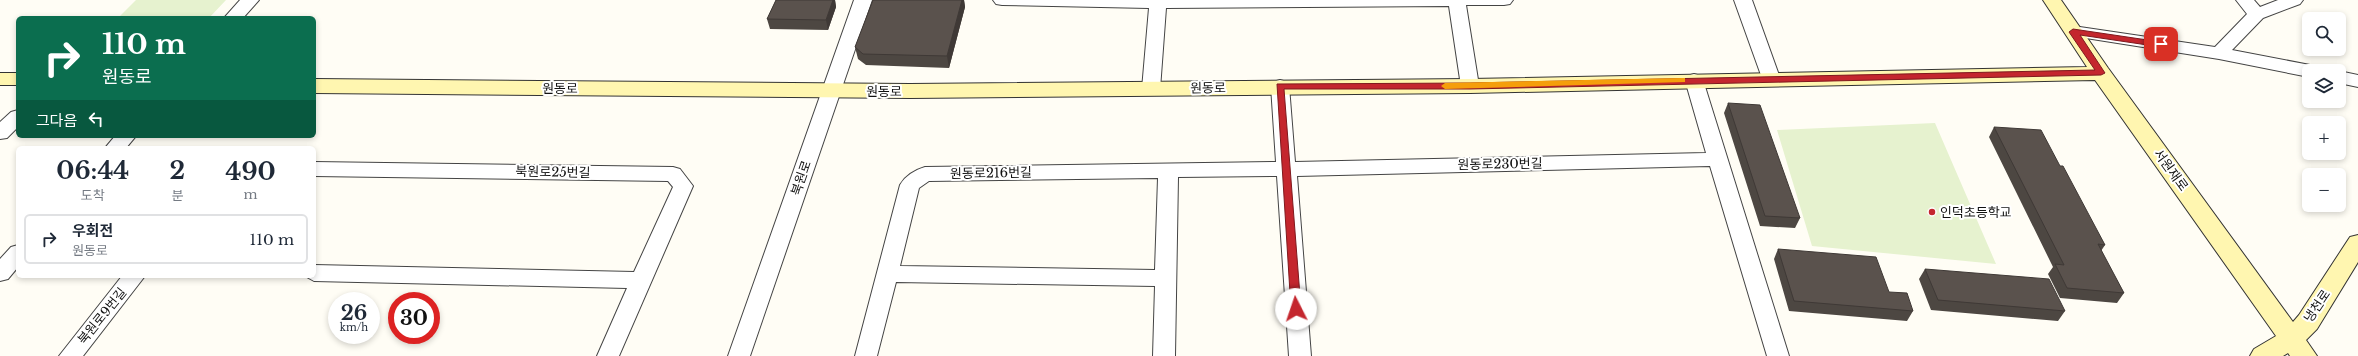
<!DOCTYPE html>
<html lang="ko">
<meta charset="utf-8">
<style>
body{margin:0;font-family:"Libre Baskerville","Noto Sans KR",serif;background:#f6f6f7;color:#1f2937;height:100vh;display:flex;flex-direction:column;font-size:15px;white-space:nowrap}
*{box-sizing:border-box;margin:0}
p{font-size:13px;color:#747a83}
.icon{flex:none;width:22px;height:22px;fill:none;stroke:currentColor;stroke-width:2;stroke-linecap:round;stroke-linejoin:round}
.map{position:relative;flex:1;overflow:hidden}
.panel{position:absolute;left:16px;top:146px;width:300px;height:132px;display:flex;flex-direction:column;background:#fff;border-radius:6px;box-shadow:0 2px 6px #0003}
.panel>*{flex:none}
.hud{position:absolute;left:16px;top:16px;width:300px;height:122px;border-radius:6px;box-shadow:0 2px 6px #0003;background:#0b6e4f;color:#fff;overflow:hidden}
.controls{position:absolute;left:2302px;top:12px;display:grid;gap:8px}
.controls a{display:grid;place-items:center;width:44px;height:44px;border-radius:6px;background:#fff;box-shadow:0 2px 6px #0003;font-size:20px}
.speed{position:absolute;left:328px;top:292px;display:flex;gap:8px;font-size:20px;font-weight:700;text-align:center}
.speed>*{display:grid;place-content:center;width:52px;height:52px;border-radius:50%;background:#fff;box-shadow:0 2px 6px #0003;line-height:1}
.speed small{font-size:10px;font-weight:400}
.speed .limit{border:6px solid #d22;background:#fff;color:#111}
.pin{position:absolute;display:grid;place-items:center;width:34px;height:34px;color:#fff;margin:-17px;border-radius:8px;box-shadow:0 2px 6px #0006}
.me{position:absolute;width:44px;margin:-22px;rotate:356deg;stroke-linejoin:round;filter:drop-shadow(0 0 3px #0008)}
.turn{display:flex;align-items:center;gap:14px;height:84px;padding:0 20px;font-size:18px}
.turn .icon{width:52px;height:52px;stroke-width:2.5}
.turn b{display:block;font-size:28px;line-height:34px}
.then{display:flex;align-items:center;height:38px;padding:0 20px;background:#0003;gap:8px;font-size:15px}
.eta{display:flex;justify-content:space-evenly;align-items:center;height:68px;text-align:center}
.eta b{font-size:24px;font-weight:800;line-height:28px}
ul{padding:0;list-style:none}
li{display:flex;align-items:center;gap:12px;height:50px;margin:0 8px 6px;padding:0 12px;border:2px solid #e0e1e3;border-radius:6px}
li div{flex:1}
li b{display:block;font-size:15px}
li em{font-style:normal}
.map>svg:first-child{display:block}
.pitch{fill:#e6f2cf}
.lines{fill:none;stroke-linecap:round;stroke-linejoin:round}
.street-casing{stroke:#444;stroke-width:2}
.secondary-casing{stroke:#333;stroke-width:2}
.street{fill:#fff;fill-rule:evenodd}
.secondary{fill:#fff6b0;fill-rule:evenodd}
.wall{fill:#4d4742}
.shaded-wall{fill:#3f3936}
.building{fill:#5a524d;stroke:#3f3936}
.route{fill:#c4262e;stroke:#7f191e}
.slow{fill:#f59e0b}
.poi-dot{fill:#c4262e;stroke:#fff;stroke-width:1.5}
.labels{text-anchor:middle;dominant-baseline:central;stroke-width:4;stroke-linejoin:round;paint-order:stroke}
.street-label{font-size:13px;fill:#111;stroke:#fff}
.poi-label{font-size:13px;fill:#111;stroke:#fff;text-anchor:start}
</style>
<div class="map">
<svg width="2358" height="356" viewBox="0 0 2358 356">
<rect width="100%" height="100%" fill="#fffdf5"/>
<path class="pitch" d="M136,0H226L209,18H118Z
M1935,123L1996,264L1812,246L1777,130Z"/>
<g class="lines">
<defs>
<path id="street" d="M240,0H259L243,18H224Z
M854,0H872L750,356H728Z
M993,0H1513L1510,4L1504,5H1466L1479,86L1477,90L1470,92L1463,90L1461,86L1449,6L1166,8L1160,89L1158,93L1151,95L1144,93L1142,89L1149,8L1002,5L996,4Z
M1734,0H1752L1780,78L1778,82L1771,84L1764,82L1762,78Z
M2236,0H2254L2260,7L2278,0H2303L2300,4L2263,18L2232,50L2310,65L2316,67L2319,71H2309V77L2219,59L2073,36L2067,35L2064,31L2067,27L2073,26L2215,47L2247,14Z
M2339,71L2358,75V87L2339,83Z
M1694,74L1701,76L1703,80L1789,356H1767L1710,166L1297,176L1311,356H1289L1277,176L1178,177L1175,356H1153L1155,286L896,282L877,356H855L900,185C905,176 915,170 925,167L1276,162L1271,86L1273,82L1280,80L1287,82L1289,86L1295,162L1706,153L1685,80L1687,76ZM1158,178L1155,270L900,266L919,188L929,181Z
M18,110V127L7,138L0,139V122L11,112Z
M115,136H136L126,148H105Z
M314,162L673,167L680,169L693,186L619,356H597L627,288L314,281L305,276H314V265L634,272L673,187L668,181L314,176Z
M18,245V267L8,279L0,281V259L11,247Z
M122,276H145L83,356H59Z"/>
<path id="secondary" d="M2043,0H2061L2108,68L2293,322L2299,315L2350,237L2358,235V262L2317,329L2306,340L2317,356H2290L2288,353L2283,356H2250L2254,349L2276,336L2095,80L1470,93L910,98L314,93V79L910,84L1470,79L2087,67Z
M0,73H18V85H0Z"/>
</defs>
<use href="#street" class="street-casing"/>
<use href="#secondary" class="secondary-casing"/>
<use href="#street" class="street"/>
<use href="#secondary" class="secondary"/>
</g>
<path class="wall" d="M776,0H835L836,7L828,30L770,29L767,19Z
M873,0H964L965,7L949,68L866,65L858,59L855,47Z
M1728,103L1800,218L1795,228L1760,226L1724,113Z
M1994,127L2060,166L2105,245L2101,251L2124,293L2117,303L2060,298L2048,274L2053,267L1989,137Z
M1778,249L1913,311L1907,321L1789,311L1774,259Z
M1925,269L2065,311L2058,321L1931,310L1919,279Z"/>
<path class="shaded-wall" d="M833,0H835L836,7L828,30L826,20Z
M962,0H964L965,7L949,68L947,56Z"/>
<path class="building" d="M776,0H833L826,20L767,19Z
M873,0H962L947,56L863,54L855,47Z
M1728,103L1760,105L1800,218L1765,216Z
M1994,127L2041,130L2060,166H2063L2105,245L2098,244L2124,293L2067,288L2055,264L2064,265Z
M1778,249L1876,257L1889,292L1907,293L1913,311L1794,301Z
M1925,269L2049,279L2065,311L1938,300Z"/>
<path class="route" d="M2073,29L2161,42L2165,44L2161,47L2080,35L2105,73L2101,75L1470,89H1284L1301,309L1296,313L1291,309L1277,84L1470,83L2095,70L2069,32Z"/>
<path class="slow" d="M1682,78H1685V82L1445,89L1441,86L1445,83Z"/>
<circle class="poi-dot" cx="1932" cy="212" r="4"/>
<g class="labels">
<g class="street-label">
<text x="560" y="88">원동로</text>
<text transform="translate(1208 88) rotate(-1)">원동로</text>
<text x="884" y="91">원동로</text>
<text transform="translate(1500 164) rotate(-1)">원동로230번길</text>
<text transform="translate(2171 170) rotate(54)">서원재로</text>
<text transform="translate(553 172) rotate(1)">북원로25번길</text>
<text transform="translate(991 173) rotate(-1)">원동로216번길</text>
<text transform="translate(801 178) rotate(-71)">북원로</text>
<text transform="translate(2317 306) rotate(-56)">냉천로</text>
<text transform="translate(102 316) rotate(-51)">북원로9번길</text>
</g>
<g class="poi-label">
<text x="1940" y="212">인덕초등학교</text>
</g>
</g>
</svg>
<div class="controls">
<a><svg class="icon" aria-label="search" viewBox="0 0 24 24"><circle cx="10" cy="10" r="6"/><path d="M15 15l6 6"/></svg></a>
<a><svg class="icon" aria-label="layers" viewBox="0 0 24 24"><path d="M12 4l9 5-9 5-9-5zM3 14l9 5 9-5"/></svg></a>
<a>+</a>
<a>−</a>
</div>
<div class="speed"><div>26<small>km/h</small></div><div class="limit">30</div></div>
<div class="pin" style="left:2161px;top:44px;background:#d93025"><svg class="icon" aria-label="arrive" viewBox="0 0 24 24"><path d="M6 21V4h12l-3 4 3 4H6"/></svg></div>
<svg class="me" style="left:1296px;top:309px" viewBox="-20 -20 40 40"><circle r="19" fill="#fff"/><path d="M0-13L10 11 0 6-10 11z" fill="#c4262e"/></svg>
<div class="hud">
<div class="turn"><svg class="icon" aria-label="right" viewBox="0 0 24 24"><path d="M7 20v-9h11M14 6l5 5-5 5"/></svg><div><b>110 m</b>원동로</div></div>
<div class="then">그다음<svg class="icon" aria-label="left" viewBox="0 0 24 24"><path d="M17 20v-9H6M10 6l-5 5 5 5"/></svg></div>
</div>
<section class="panel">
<div class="eta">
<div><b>06:44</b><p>도착</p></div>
<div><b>2</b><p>분</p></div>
<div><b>490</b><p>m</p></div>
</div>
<ul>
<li><svg class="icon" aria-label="right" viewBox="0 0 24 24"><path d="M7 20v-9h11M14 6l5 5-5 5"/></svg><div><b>우회전</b><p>원동로</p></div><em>110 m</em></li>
</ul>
</section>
</div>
